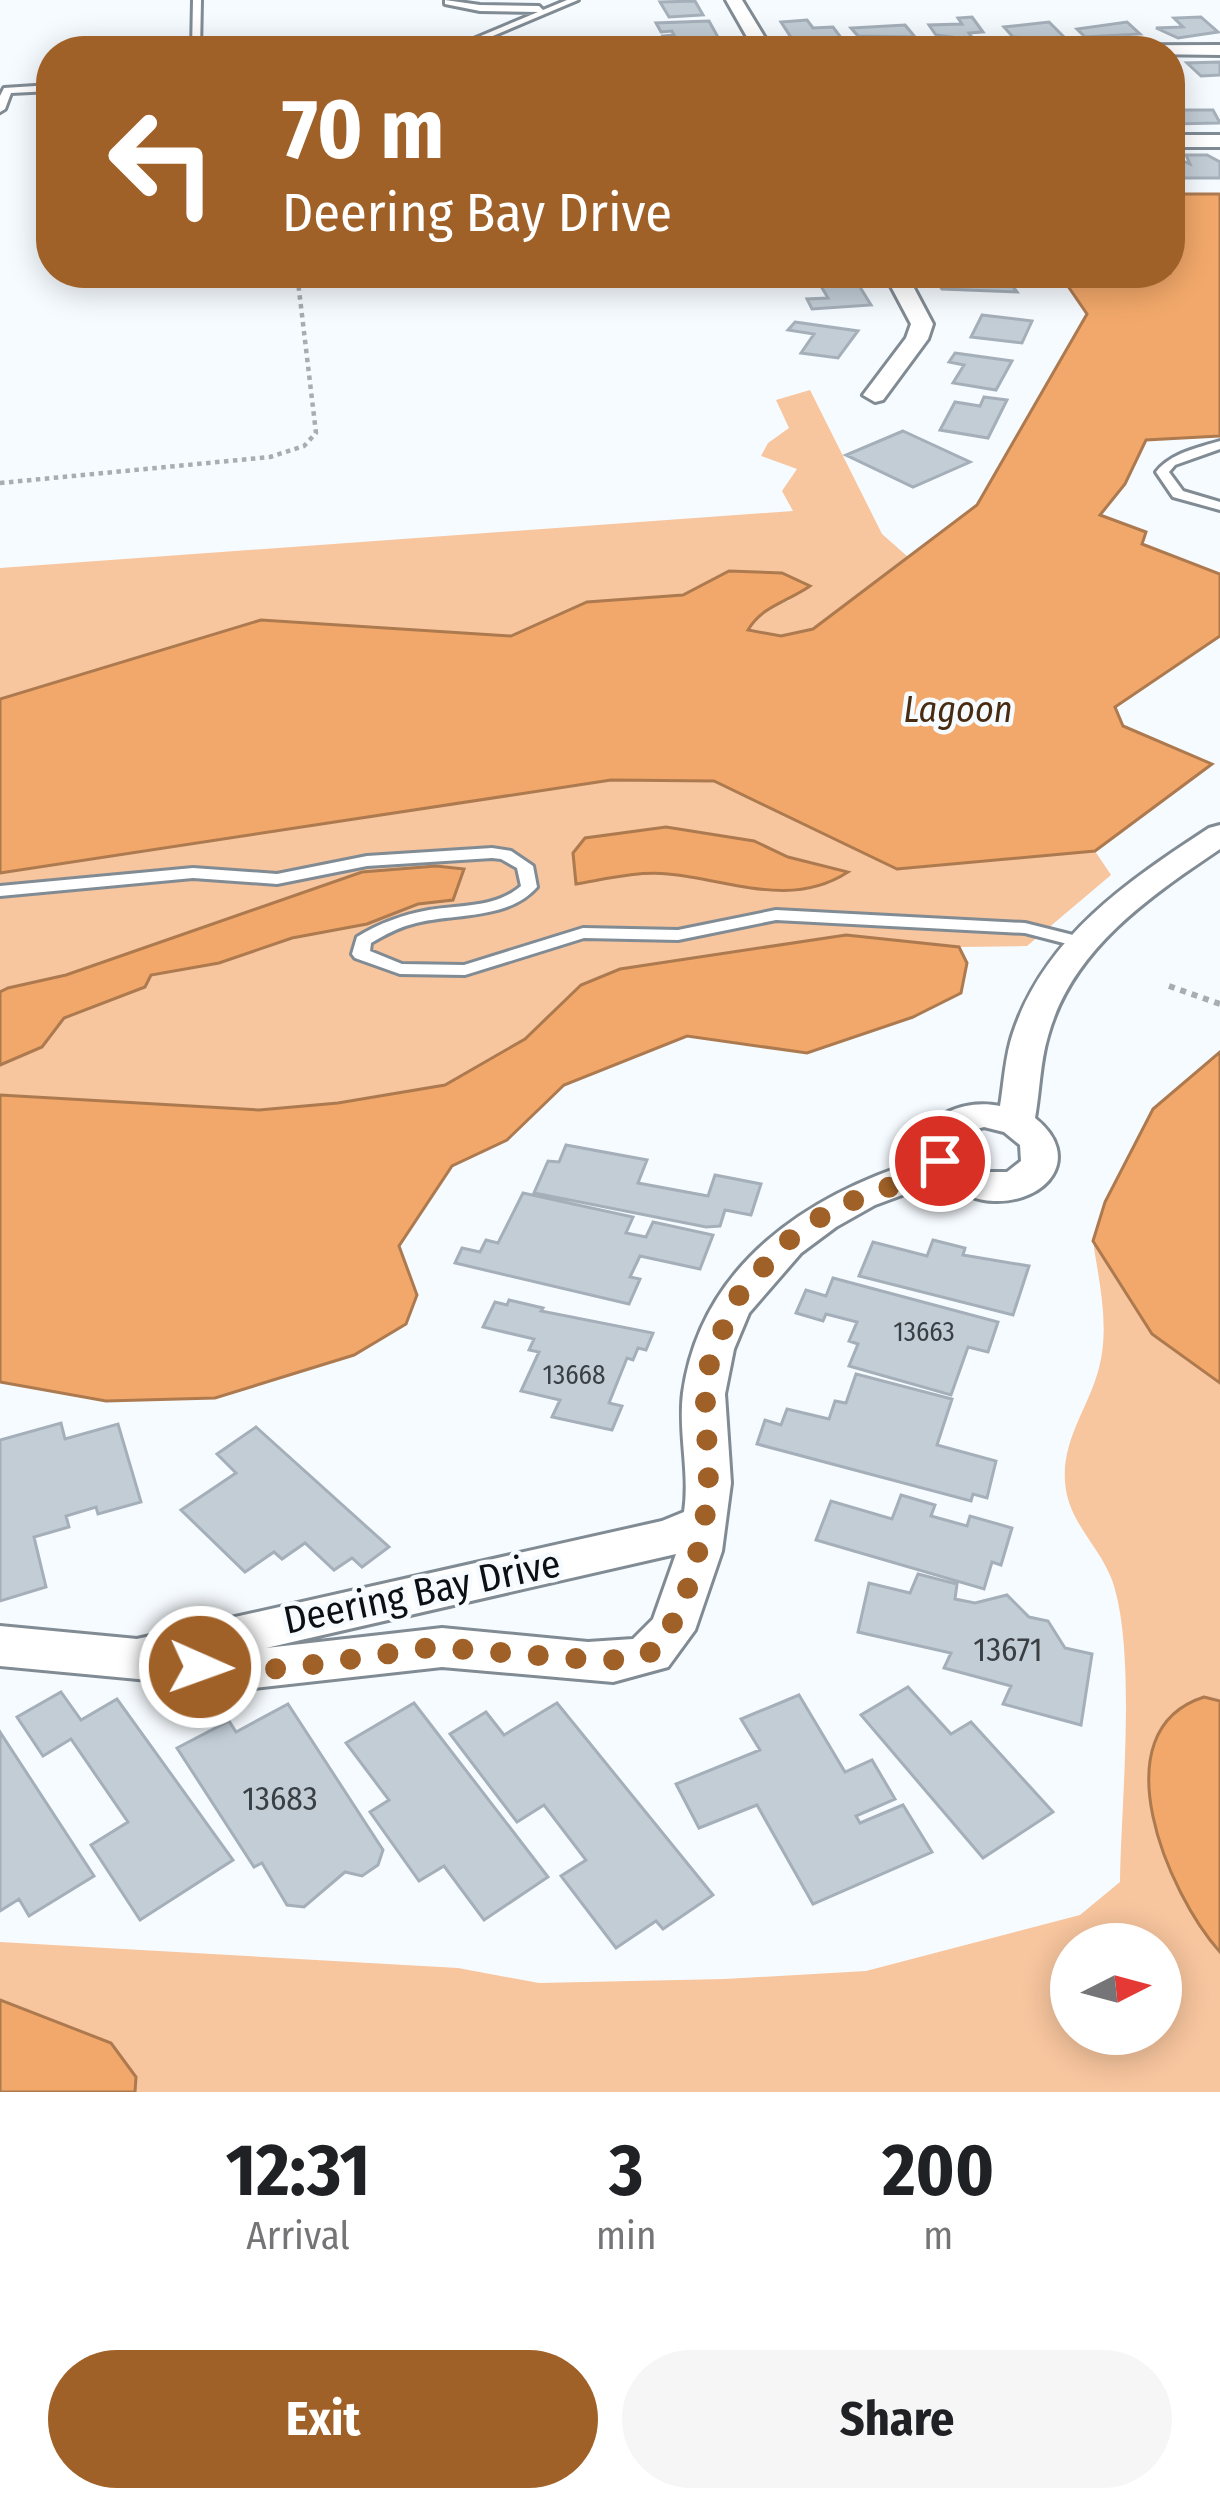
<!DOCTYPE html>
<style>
body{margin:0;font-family:"Fira Sans Condensed",sans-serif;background:#f6f6f6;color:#202124;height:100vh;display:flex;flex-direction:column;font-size:45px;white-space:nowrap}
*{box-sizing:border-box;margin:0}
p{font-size:39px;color:#757577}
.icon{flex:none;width:66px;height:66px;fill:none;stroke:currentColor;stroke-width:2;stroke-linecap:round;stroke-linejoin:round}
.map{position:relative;height:2092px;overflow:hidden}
.panel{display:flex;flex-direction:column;background:#fff;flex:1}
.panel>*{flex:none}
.banner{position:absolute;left:36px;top:36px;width:1149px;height:252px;border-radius:48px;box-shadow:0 6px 30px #0003;background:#a06128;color:#fff;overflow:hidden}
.needle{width:78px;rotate:84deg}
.controls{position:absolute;left:1050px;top:1923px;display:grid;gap:24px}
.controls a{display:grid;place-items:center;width:132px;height:132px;border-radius:50%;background:#fff;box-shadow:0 6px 30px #0003;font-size:60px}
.pin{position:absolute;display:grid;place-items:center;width:102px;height:102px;color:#fff;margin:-51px;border:6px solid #fff;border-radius:50%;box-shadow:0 3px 12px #0007}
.me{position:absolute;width:132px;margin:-66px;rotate:92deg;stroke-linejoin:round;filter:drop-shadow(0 0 9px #0008)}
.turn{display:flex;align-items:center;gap:42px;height:252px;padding:0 48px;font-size:54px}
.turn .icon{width:156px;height:156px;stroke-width:2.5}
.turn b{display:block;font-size:84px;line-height:102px}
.eta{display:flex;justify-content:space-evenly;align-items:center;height:204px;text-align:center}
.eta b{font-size:72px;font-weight:700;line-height:84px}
.primary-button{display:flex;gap:24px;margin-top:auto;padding:24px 48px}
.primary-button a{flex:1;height:138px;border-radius:72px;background:#a06128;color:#fff;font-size:48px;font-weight:700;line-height:138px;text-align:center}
.primary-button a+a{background:#f6f6f6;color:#202124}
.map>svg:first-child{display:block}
.green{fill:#f7c59e;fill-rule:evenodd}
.water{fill:#f2a86a;stroke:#ad7a50;stroke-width:3}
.building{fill:#c2cdd6;stroke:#a5afb9;stroke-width:3}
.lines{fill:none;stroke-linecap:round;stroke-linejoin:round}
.service-casing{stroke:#818b94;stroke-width:6}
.minor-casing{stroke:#818b94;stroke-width:6}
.path-far1{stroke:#a8adb0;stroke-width:4.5;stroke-dasharray:4.5 4.5;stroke-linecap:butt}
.path{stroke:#a8adb0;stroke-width:6;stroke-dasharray:6 6;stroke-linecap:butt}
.service{fill:#fff;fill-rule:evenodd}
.minor{fill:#fff;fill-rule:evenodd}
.route{stroke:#a06128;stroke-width:21;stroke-dasharray:0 37.8}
.labels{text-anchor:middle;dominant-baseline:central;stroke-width:9;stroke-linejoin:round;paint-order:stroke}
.number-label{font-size:27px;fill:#3a3f44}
.near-number-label{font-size:33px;fill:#3a3f44}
.water-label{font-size:36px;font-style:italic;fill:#492b11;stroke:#f6fbff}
.near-street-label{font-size:39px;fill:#0d1013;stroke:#f6fbff}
</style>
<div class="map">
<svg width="1220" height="2092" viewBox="0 0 1220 2092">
<rect width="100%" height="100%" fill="#f6fbff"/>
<path class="green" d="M810,390L882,534L908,557C868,587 802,660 748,630L761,611L790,600L729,571L683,595L587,602L511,636L261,620L0,699V568L793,511L782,491L797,469L761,456L768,443L789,428L776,400Z
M661,777L714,781L897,869L1095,851L1111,875L1027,946L959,947L846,935L620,969L581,985L525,1039L445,1085L338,1103L259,1110L0,1095V873L611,780Z
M1093,1241L1152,1334L1220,1383V2092H0V1942L458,1968L539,1983L725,1979L866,1971L1080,1915L1120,1882C1121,1802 1137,1651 1112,1580C1099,1545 1067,1521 1065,1481C1062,1439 1089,1407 1099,1368C1110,1326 1099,1282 1093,1241ZM1071,1944H1161V2034H1071Z"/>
<path class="water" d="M1170,194H1220V436L1146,440L1125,484L1100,515L1146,532L1142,544L1220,574V636L1115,707L1123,726L1212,764L1095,851L897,869L714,781L611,780L0,873V699L261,620L511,636L587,602L683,595L729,571L782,573L810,586C787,602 762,606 748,630L781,636L813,629L977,505L1087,314L1059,273H1170Z
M666,827L754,841L788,857L848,872C791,909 731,880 668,874C637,871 606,879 576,884L573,853L585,838Z
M436,866L464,869L453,900L418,904L367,924L292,938L219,963L151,975L145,987L64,1018L42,1047L0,1065V992L8,988L66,975L362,872Z
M846,935L959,947L967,963L961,993L913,1017L807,1053L687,1036L564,1085L507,1140L452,1166L399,1246L417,1295L406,1324L354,1355L215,1398L106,1401L0,1382V1095L259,1110L338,1103L445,1085L525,1039L581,985L620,969Z
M1220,1052V1383L1152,1334L1093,1241L1105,1202L1153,1109Z
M1204,1697L1220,1701V1952C1168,1894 1098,1731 1204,1697Z
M0,2000L111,2043L136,2077L135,2092H0Z"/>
<path class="building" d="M695,1L703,15L669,17L660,2Z
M972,17L983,32L969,33L974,40L936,35L929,25L962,24L958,18Z
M1201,17L1218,32L1178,38L1156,28L1183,27L1174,18Z
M807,20L813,28L833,27L842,39H835L839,46L796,45L781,22Z
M709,21L719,39L666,41L663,36L674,35L672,31L661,32L656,23Z
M1049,22L1067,40L1013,37L1004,27Z
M1127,22L1140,34L1085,37L1077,29Z
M905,25L915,37L858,36L851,28Z
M1220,62V75L1201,76L1187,63Z
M1170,110H1213L1220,123L1170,124Z
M1186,155H1207L1220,162V178H1170V156L1190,164Z
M945,273H1003L1017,292L942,289L934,279L948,278Z
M855,279L871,305L812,309L807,299L828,298L818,281Z
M982,315L1032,321L1022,343L971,337Z
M795,322L858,331L838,358L801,353L814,334L788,330Z
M955,353L1012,361L996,390L953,383L964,365L949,362Z
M984,397L1007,400L988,438L940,430L955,402L980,406Z
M903,431L970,462L913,487L846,455Z
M566,1145L647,1160L638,1183L708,1196L715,1175L761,1184L751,1215L725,1210L720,1226L706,1227L534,1193L548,1161L559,1162Z
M523,1193L633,1217L626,1233L646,1237L653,1222L713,1235L700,1269L640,1256L630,1277L640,1279L629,1304L455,1263L462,1248L480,1252L486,1240L498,1243Z
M933,1240L965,1248L963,1255L1029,1266L1013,1315L859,1276L873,1242L927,1256Z
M833,1278L998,1322L988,1352L968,1347L951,1395L849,1366L858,1344L849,1341L857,1322L826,1314L823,1321L796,1313L806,1290L826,1296Z
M509,1300L543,1308L541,1311L653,1333L646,1350L638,1348L633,1360L627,1358L609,1403L622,1406L612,1430L552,1417L560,1400L521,1391L539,1352L529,1350L534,1339L483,1327L495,1302L507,1305Z
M856,1374L952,1399L937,1445L996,1461L987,1498L973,1494L971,1501L757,1444L765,1420L781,1425L787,1409L829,1419L835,1401L846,1403Z
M61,1423L65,1439L118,1424L141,1502L98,1514L96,1507L66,1516L69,1527L34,1537L46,1587L0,1601V1440Z
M256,1427L389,1547L362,1567L352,1558L334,1570L305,1543L282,1559L274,1552L245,1572L181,1510L236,1473L217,1454Z
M901,1495L935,1505L931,1516L967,1526L970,1516L1012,1528L1001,1565L992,1562L984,1589L816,1540L831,1501L892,1519Z
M918,1574L957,1584L955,1599L975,1603L1007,1595L1029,1617L1048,1621L1065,1648L1092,1654L1081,1725L1003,1704L1011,1686L944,1668L951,1653L858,1632L869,1583L910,1593Z
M908,1687L951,1734L971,1722L1053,1812L983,1858L861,1715Z
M61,1692L81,1720L117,1699L233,1860L140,1920L91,1845L128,1822L71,1739L43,1756L17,1717Z
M799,1695L845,1772L872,1760L895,1799L856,1816L860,1823L903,1805L932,1852L813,1904L757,1805L699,1828L676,1784L760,1750L741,1719Z
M414,1703L548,1877L484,1920L444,1866L419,1881L370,1812L389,1800L346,1743Z
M557,1703L713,1895L663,1929L656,1921L616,1948L561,1876L586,1860L544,1805L517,1822L450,1734L486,1712L504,1735Z
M288,1704L383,1850L378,1865L362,1876L345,1872L304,1907L287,1905L262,1863L254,1867L177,1748L229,1721L236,1732Z
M0,1732L94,1876L29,1916L19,1899L0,1911Z"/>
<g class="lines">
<defs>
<path id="service" d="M193,0H201L200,51H192Z
M445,0L480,5L539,6L543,10L567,0H578L457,51H445L538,12L480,11L445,4Z
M51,85V91L11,93L5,109L0,112V96L4,88Z
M1220,441V449L1175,465L1169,472L1183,491L1220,502V510L1173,497L1156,472C1171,453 1197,448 1220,441Z
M492,848L511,851L533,866L537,887C508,920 456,913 416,923C399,927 386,934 371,943L370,951L402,964L464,965L583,928L678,930L776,910L1025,923L1085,938L1088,942L1079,947L1025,933L776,920L678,940L584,938L465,975L400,974L355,958L352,954L357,937C380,923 402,915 429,910C459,905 496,908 521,886L517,868L501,859L492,858L367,866L277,884L193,878L0,896V886L193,868L277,874L367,856Z"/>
<path id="minor" d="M726,0H742L773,51H755Z
M1220,45V55L913,51L922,46Z
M1170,135H1220V147H1170Z
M884,273H906L933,324L928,339L883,400L875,402L863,395L906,338L911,324Z
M1220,825V849C1149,897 1072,949 1048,1036C1040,1062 1040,1091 1035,1118C1084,1157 1047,1203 994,1201C975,1201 956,1191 940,1181L875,1205L836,1227L801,1253L749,1313L734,1349L725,1394L731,1483L722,1551L695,1630L668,1667L613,1682L442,1667L244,1689L0,1666V1626L137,1639L662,1521L684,1512C690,1472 678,1432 683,1393C701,1264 809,1194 924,1159L920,1137C937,1110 970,1100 1000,1106C1004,1082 1005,1056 1013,1033C1045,937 1128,881 1209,828ZM984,1127L1004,1132L1020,1145L1021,1161L1007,1172H983L959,1152L958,1140L966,1132ZM676,1554L653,1619L633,1639L588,1642L442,1628L266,1648Z"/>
</defs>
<use href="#service" class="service-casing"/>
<use href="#minor" class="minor-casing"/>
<path class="path-far1" d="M0,483L270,457L304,446L316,433L297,273"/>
<path class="path" d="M1169,986L1220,1004"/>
<use href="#service" class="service"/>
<use href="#minor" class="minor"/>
</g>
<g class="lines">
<path class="route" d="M200,1667L283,1669L434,1647L581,1659L622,1660L648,1654L665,1640L693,1576L709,1496L705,1390L711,1355L741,1291L793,1236L834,1208L945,1166L940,1161"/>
</g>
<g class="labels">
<g class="number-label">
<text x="924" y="1332">13663</text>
<text x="574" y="1375">13668</text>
</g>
<g class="near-number-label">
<text x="1008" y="1650">13671</text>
<text x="280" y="1799">13683</text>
</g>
<g class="water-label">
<text x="958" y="710">Lagoon</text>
</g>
<g class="near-street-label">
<text transform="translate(422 1592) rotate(-12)">Deering Bay Drive</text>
</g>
</g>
</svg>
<div class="controls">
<a><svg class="needle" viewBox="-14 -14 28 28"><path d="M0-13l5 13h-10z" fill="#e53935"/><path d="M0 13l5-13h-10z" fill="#757577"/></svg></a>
</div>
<div class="pin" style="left:940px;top:1161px;background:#d93025"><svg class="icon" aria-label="arrive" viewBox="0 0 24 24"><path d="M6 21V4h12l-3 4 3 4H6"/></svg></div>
<svg class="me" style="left:200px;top:1667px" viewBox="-20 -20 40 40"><circle r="17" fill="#a06128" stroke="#fff" stroke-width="3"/><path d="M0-11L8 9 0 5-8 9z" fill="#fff"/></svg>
<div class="banner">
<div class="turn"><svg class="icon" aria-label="left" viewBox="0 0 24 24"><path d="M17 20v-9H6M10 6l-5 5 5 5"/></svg><div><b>70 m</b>Deering Bay Drive</div></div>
</div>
</div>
<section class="panel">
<div class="eta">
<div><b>12:31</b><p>Arrival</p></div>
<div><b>3</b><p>min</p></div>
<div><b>200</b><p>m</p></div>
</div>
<div class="primary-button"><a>Exit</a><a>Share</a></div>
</section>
